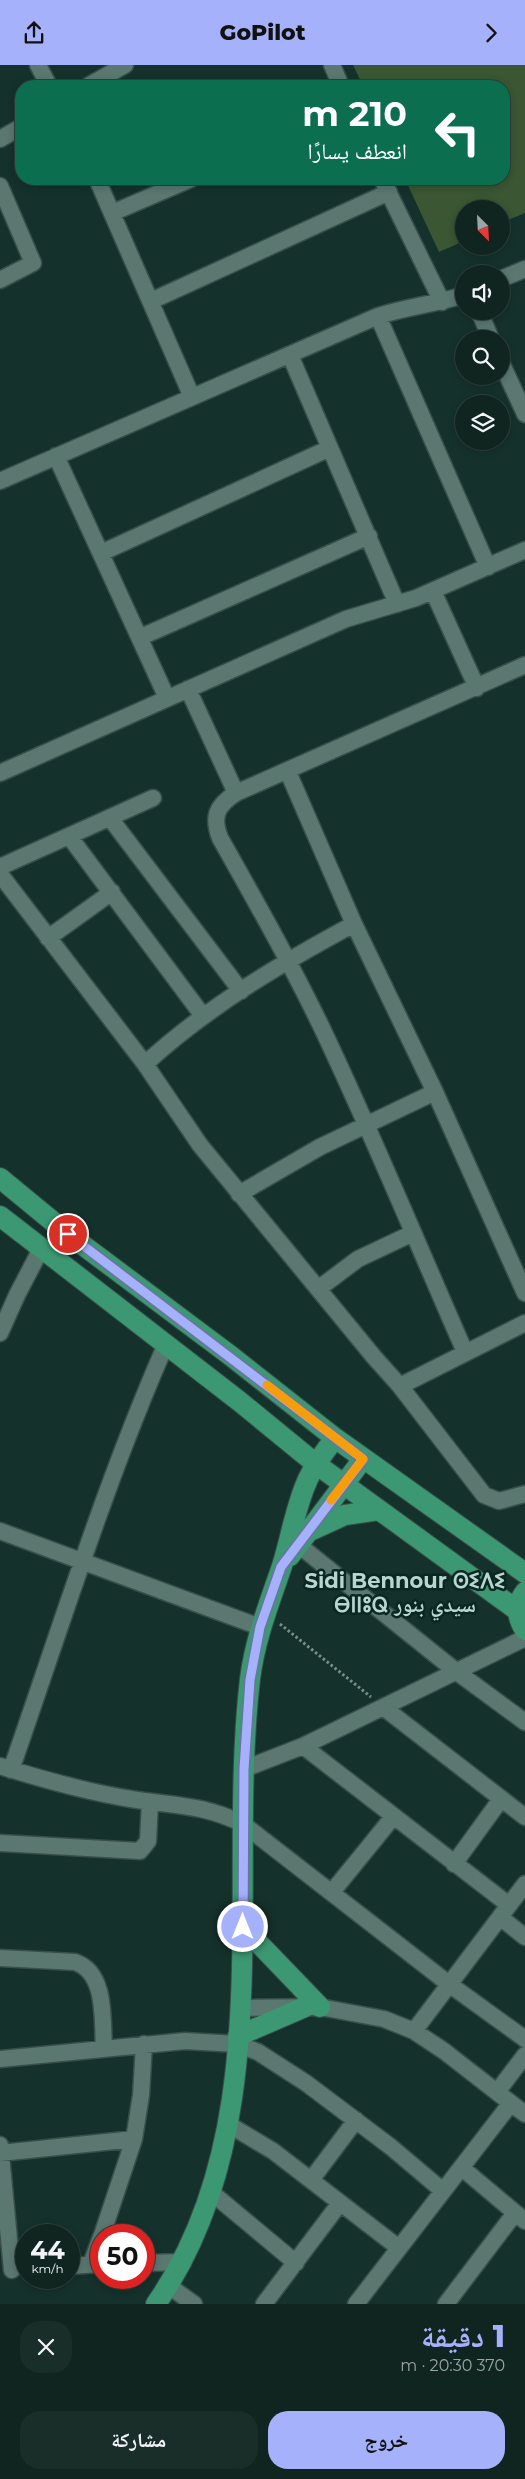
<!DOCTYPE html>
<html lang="ar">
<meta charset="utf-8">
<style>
body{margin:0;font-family:Montserrat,"Noto Naskh Arabic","Noto Sans Tifinagh",sans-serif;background:#192d29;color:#f1f3f6;direction:rtl;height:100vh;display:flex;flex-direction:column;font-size:19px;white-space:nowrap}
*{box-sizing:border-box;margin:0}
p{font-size:16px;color:#9ca5a5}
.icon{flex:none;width:28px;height:28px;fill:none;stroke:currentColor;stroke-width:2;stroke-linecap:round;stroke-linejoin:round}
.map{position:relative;height:2239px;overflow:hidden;direction:ltr}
.panel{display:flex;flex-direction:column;background:#102520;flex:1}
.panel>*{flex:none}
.hud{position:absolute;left:15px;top:15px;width:495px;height:105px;border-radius:20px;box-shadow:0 2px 8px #0003,0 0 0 1px #30423e;direction:rtl;background:#0b6e4f;color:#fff;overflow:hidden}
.needle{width:32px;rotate:156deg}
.buttons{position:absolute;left:455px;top:135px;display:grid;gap:10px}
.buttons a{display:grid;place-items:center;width:55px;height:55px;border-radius:50%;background:#102520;box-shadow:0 2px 8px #0003,0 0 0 1px #30423e;font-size:25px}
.speed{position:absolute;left:15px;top:2159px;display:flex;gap:10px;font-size:25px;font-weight:700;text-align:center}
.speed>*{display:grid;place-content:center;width:65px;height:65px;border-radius:50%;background:#102520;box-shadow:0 2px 8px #0003,0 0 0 1px #30423e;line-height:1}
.speed small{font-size:12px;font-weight:400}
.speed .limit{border:8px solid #d22;background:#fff;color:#111}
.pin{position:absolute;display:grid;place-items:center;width:42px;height:42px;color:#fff;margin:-21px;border:2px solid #fff;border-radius:50%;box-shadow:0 1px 5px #0007}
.me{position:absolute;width:55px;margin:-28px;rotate:0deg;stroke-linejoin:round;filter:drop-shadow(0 0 4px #0008)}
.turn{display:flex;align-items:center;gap:18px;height:105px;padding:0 20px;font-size:22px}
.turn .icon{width:65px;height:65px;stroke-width:2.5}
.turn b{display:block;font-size:35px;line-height:42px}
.round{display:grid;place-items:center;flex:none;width:52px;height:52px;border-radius:20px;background:#192d29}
.summary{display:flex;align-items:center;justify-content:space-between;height:85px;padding:0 20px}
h1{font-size:30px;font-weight:800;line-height:38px;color:#a6b1fc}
.cta{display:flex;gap:10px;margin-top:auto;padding:10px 20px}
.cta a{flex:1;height:58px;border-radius:20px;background:#a6b1fc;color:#111;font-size:20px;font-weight:800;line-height:58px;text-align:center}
.cta a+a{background:#192d29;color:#f1f3f6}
header{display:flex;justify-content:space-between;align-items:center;height:65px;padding:0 20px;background:#a6b1fc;color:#111;font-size:22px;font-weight:800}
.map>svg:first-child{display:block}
.green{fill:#3a5632}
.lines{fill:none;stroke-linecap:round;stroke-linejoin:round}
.minor-casing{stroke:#374e49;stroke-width:19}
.major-casing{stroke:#374e49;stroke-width:22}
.path{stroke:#788e89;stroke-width:3;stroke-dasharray:2.5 2.5;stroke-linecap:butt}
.minor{stroke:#5a7770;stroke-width:16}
.major{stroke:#3b9872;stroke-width:20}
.route-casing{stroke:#6c73a4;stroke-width:12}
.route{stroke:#a6b1fc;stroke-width:9}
.slow{stroke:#f59e0b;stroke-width:9}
.labels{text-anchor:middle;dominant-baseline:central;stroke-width:5;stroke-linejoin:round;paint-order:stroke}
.district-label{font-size:21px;font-weight:bold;fill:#b6d6ce;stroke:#0a2721}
</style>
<header><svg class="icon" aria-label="forward" viewBox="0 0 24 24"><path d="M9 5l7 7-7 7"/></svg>GoPilot<svg class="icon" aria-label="share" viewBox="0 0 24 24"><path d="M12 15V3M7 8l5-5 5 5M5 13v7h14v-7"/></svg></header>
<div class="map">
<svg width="525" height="2239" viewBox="0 0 525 2239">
<rect width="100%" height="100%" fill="#15312b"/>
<path class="green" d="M353,0H525V148L501,158V144H464V176L439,187L405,114H504V21H363Z"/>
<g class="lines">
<defs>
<path id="minor" d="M38,0L49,21
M332,0L341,21
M88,21L125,0
M0,74L21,62
M97,114L192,332
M382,114L442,237
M0,121L33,198L0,215
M112,148L191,114
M501,214L525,204
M151,236L389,127
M479,246L491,274
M378,251L488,502
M290,290L397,539
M501,297L525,349
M56,391L167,633
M0,416L378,251C406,242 435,239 464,230
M101,488L330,383
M433,526L477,623
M141,572L369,471
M188,624L236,728
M288,707L354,859L435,1027L525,1228
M0,708L346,554L416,533L525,485
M110,753L241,926
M69,771L203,951
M0,802L153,733
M0,809L145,999L200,1080L374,1292L400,1321L484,1430L499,1436L525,1429
M48,873L112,827
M145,999C207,942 280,899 354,859
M239,1129L320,1082L435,1027
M318,1224L358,1194L413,1168
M0,1268L17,1230L41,1184
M465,1287C417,1178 372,1068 321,961C290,897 255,835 220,773C212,752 216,741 236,728L525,600
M400,1321L525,1258
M0,1466L260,1562
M290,1473L457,1607L525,1657
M383,1642L525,1752
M303,1681L509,1840
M0,1701C41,1714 88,1727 131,1734C173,1741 203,1739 243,1759L449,1919L525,1974
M244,1704L303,1681L525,1573
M11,1705C61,1562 105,1418 166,1279
M0,1778L140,1786L148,1776L150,1737
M454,1799L501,1734
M332,1827L393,1752
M500,1852L525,1872
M0,1893L75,1897C107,1908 102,1955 104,1983
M240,1943L320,1942L384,1954L414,1966L444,1986L525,2049
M414,1966L525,1819
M0,1994L185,1976L237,1979L258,1987L306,2018L391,2082L443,2126
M497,2027L525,1990
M228,2059L273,2086L399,2183
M0,2080L12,2205
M0,2088L134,2074
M462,2103L525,2156
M311,2115L356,2055
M212,2128L296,2198
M102,2170L134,2074L141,2030L144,1979
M144,2198L183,2197
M91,2199L101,2172
M69,2201L101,2199
M169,2221L194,2239
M264,2239L340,2138
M356,2239L511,2038
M446,2239L515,2148"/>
<path id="major" d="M0,1113L68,1169L231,1291L335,1373L525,1508
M0,1151L239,1336L316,1399L518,1546
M310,1466L345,1450L379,1445
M290,1491L363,1394
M525,1527C516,1539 516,1552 525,1565
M243,1862L320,1942
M238,1971L305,1942
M156,2239C281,2059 226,1819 250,1614C255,1574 269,1539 282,1501C291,1473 295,1442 308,1414C315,1399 325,1386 335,1373"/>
</defs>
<use href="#minor" class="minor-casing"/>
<use href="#major" class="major-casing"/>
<path class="path" d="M280,1559L371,1632"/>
<use href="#minor" class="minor"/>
<use href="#major" class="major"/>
</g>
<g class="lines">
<defs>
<path id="route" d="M68,1169L363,1394L281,1502L260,1562L250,1615L244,1704L243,1862"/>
</defs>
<use href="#route" class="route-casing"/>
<use href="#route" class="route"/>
<path class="slow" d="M267,1320L363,1394L331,1435"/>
</g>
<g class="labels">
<g class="district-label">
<text x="405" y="1515">Sidi Bennour ⵙⵉⴷⵉ<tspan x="405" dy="24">ⴱⵏⵏⵓⵕ سيدي بنور</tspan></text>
</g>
</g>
</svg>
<div class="buttons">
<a><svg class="needle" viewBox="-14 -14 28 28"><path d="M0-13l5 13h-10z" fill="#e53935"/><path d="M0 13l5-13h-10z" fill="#9ca5a5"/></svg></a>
<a><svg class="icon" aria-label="sound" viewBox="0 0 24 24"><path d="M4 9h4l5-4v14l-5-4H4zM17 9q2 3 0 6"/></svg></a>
<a><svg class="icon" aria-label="search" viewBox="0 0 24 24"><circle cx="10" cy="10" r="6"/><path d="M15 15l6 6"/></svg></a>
<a><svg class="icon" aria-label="layers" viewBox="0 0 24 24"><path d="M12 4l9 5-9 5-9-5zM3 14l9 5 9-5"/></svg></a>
</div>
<div class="speed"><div>44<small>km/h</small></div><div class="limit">50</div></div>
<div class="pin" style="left:68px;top:1169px;background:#d93025"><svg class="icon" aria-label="arrive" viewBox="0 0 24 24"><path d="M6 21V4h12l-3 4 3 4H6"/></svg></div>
<svg class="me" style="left:243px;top:1862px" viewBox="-20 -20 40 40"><circle r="17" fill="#a6b1fc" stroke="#fff" stroke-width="3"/><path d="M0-11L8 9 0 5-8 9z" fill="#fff"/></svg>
<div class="hud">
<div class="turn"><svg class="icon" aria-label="left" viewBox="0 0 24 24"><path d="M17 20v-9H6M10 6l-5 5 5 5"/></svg><div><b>210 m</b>انعطف يسارًا</div></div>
</div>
</div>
<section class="panel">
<div class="summary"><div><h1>1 دقيقة</h1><p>370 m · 20:30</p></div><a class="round"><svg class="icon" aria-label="close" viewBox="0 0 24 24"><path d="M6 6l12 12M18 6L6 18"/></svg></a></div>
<div class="cta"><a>خروج</a><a>مشاركة</a></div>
</section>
